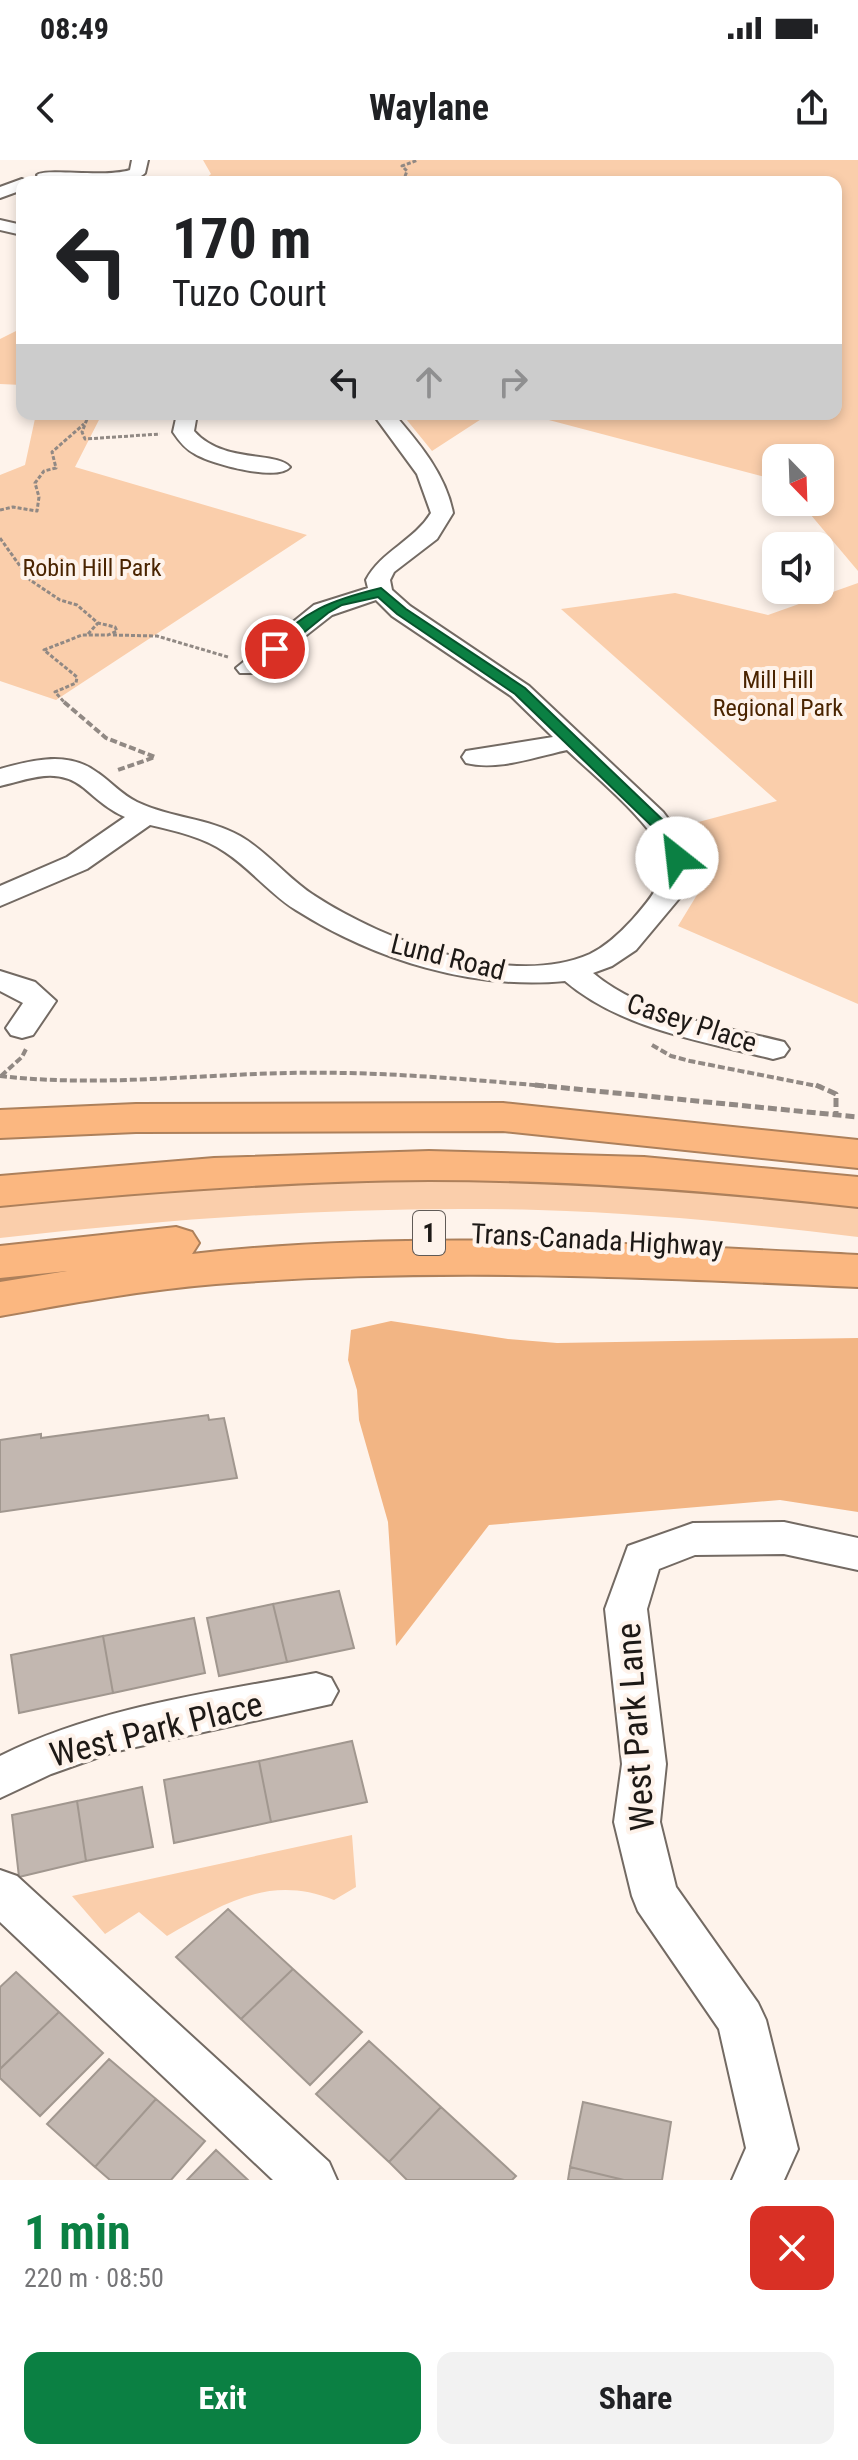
<!DOCTYPE html>
<meta charset="utf-8">
<style>
body{margin:0;font-family:"Roboto Condensed",sans-serif;background:#f2f2f2;color:#202124;height:100vh;display:flex;flex-direction:column;font-size:30px;white-space:nowrap}
*{box-sizing:border-box;margin:0}
p{font-size:26px;color:#757577}
.icon{flex:none;width:44px;height:44px;fill:none;stroke:currentColor;stroke-width:2;stroke-linecap:round;stroke-linejoin:round}
.map{position:relative;height:2020px;overflow:hidden}
.side{display:flex;flex-direction:column;background:#fff;flex:1}
.side>*{flex:none}
.top-card{position:absolute;left:16px;top:16px;width:826px;height:244px;border-radius:16px;box-shadow:0 4px 12px #0003;background:#fff;color:#202124;overflow:hidden}
.needle{width:52px;rotate:157deg}
.buttons{position:absolute;left:762px;top:284px;display:grid;gap:16px}
.buttons a{display:grid;place-items:center;width:72px;height:72px;border-radius:16px;background:#fff;box-shadow:0 4px 12px #0003;font-size:40px}
.pin{position:absolute;display:grid;place-items:center;width:68px;height:68px;color:#fff;margin:-34px;border:4px solid #fff;border-radius:50%;box-shadow:0 2px 8px #0007}
.me{position:absolute;width:88px;margin:-44px;rotate:331deg;stroke-linejoin:round;filter:drop-shadow(0 0 6px #0008)}
.turn{display:flex;align-items:center;gap:28px;height:168px;padding:0 24px;font-size:36px}
.turn .icon{width:104px;height:104px;stroke-width:2.5}
.turn b{display:block;font-size:56px;line-height:68px}
.lanes{display:flex;align-items:center;height:76px;padding:0 24px;background:#0003;justify-content:center;gap:40px;direction:ltr}
.lanes .off{opacity:.35}
.round{display:grid;place-items:center;flex:none;width:84px;height:84px;border-radius:16px;background:#f2f2f2}
.overview{display:flex;align-items:center;justify-content:space-between;height:136px;padding:0 24px}
h1{font-size:48px;font-weight:700;line-height:60px;color:#0b8043}
.button{display:flex;gap:16px;margin-top:auto;padding:16px 24px}
.button a{flex:1;height:92px;border-radius:16px;background:#0b8043;color:#fff;font-size:32px;font-weight:700;line-height:92px;text-align:center}
.button a+a{background:#f2f2f2;color:#202124}
.status{display:flex;justify-content:space-between;align-items:center;height:56px;padding:0 40px;background:#fff;direction:ltr}
.status svg{height:22px;fill:currentColor}
header{display:flex;justify-content:space-between;align-items:center;height:104px;padding:0 24px;background:#fff;font-size:36px;font-weight:700}
.map>svg:first-child{display:block}
.green{fill:#faceab}
.forest{fill:#f2b584}
.building{fill:#c2b7b0;stroke:#a1978f;stroke-width:2}
.lines{fill:none;stroke-linecap:round;stroke-linejoin:round}
.street-casing{stroke:#736a63;stroke-width:4}
.highway-casing{stroke:#ad805b;stroke-width:4}
.path-far2{stroke:#918984;stroke-width:3;stroke-dasharray:4 2;stroke-linecap:butt}
.path-far1{stroke:#918984;stroke-width:4;stroke-dasharray:7 3;stroke-linecap:butt}
.path{stroke:#918984;stroke-width:5;stroke-dasharray:9 4;stroke-linecap:butt}
.street{fill:#fff;fill-rule:evenodd}
.highway{fill:#fbb780;fill-rule:evenodd}
.route{fill:#0b8043;stroke:#07532c;stroke-width:2}
.labels{text-anchor:middle;dominant-baseline:central;stroke-width:8;stroke-linejoin:round;paint-order:stroke}
.far-park-label{font-size:24px;fill:#4a2400;stroke:#fef3eb}
.shield{fill:#fef3eb;stroke:#605a56;stroke-width:2}
.shield-label{font-size:26px;font-weight:bold;fill:#1d1916}
.street-label{font-size:28px;fill:#1d1916;stroke:#fef3eb}
.near-street-label{font-size:34px;fill:#1d1916;stroke:#fef3eb}
</style>
<div class="status"><b>08:49</b><svg viewBox="0 0 49 12"><path d="M0 12V9h3v3zM5 12V6h3v6zM10 12V3h3v9zM15 12V0h3v12zM26 1h20v11H26zM47 4h2v5h-2z"/></svg></div>
<header><svg class="icon" aria-label="back" viewBox="0 0 24 24"><path d="M15 5l-7 7 7 7"/></svg>Waylane<svg class="icon" aria-label="share" viewBox="0 0 24 24"><path d="M12 15V3M7 8l5-5 5 5M5 13v7h14v-7"/></svg></header>
<div class="map">
<svg width="858" height="2020" viewBox="0 0 858 2020">
<rect width="100%" height="100%" fill="#fef3eb"/>
<path class="green" d="M203,0H858V411L800,342H820V298H776V320L526,254H836V22H202L211,14Z
M22,168V225L0,224V179Z
M36,254H102L75,307L307,375L56,540L0,521V315L25,305Z
M402,254H489L432,291Z
M858,423V844L678,766L714,707L691,664L777,641L561,449L675,433L768,455Z
M438,1020L677,1028L858,1048V1077C752,1064 645,1053 538,1050C358,1045 179,1058 0,1078V1047C145,1029 292,1022 438,1020Z
M352,1675L356,1727L334,1740C269,1714 223,1744 167,1776L139,1752L105,1774L72,1736Z"/>
<path class="forest" d="M391,1161L508,1179L557,1183L858,1178V1352L780,1340L489,1365L396,1486L388,1362L359,1260L357,1230L348,1200L351,1170Z"/>
<path class="building" d="M208,1255L209,1260L224,1258L237,1318L0,1352V1280L41,1274V1278Z
M339,1431L354,1488L287,1502L273,1444Z
M273,1444L287,1502L219,1516L207,1458Z
M194,1458L205,1513L113,1533L103,1476Z
M103,1476L113,1533L19,1553L11,1495Z
M352,1581L367,1642L271,1662L259,1601Z
M259,1601L271,1662L174,1683L164,1620Z
M142,1627L153,1687L86,1701L77,1641Z
M77,1641L86,1701L19,1717L12,1655Z
M228,1749L293,1809L241,1859L176,1797Z
M293,1809L362,1872L310,1925L241,1859Z
M16,1812L59,1852L0,1909V1827Z
M59,1852L103,1893L40,1956L0,1918V1909Z
M369,1881L441,1947L389,2002L316,1934Z
M109,1899L156,1939L95,2007L47,1964Z
M156,1939L205,1981L171,2020H110L95,2007Z
M583,1942L671,1962L662,2020H624L570,2007Z
M441,1947L516,2016L512,2020H407L389,2002Z
M216,1990L248,2020H187Z
M570,2007L624,2020H568Z"/>
<g class="lines">
<defs>
<path id="street" d="M132,0H148L145,13C129,28 61,24 39,18L37,15C45,8 106,18 130,10Z
M22,19L29,22H22V30L0,38V27Z
M0,60L22,65V75L0,70Z
M177,254H197L194,271C223,304 276,291 290,307C278,322 211,304 195,294C185,289 179,281 173,272Z
M373,254H394C419,283 446,315 453,353L437,379L394,412L390,420L392,430L410,446L529,526L663,652L684,680L691,702V713L682,735L636,790L612,806L593,813C644,856 722,866 784,882L789,889L784,896L773,899C703,881 621,869 565,821C473,830 375,800 296,750C270,734 251,709 225,692C203,677 176,671 150,665L87,709L0,746V726L67,697L125,657C109,650 97,639 84,628C57,606 30,619 0,626V609C33,600 68,590 98,613C111,622 122,635 137,642C170,658 208,658 240,676C268,692 288,719 315,736C384,781 510,829 590,794C606,786 620,773 632,760C649,741 669,719 661,691C651,662 591,613 567,590C535,597 497,611 466,603L462,597L466,591L553,577L511,536L392,456L376,440L332,455L258,513H240L236,508L314,445L368,428L366,420C381,391 414,381 431,353L417,314Z
M0,811L35,822L56,841L33,875L22,878L11,875L6,868L23,843L0,831Z
M784,1362L858,1378V1410L784,1394L695,1395L659,1409L647,1449L666,1604L660,1662L676,1727L758,1843L766,1860L798,1989L784,2020H732L746,1988L719,1869L638,1751L632,1736L614,1662L622,1604L605,1449L628,1386L693,1363Z
M316,1513L331,1518L338,1531L331,1544L113,1592L51,1614L0,1638V1596C98,1547 209,1533 316,1513Z
M0,1710L17,1716L329,2002L337,2020H273L0,1762Z"/>
<path id="highway" d="M503,943L858,980V1008L503,971L136,972L0,978V950L136,944Z
M429,991L644,997L858,1017V1047C715,1031 573,1020 429,1020C286,1021 143,1032 0,1046V1016L214,998Z
M176,1067L192,1072L199,1083L192,1094C412,1069 637,1084 858,1095V1127C644,1117 430,1107 216,1124C143,1130 72,1143 0,1156V1122L67,1111L0,1118V1086Z"/>
</defs>
<use href="#street" class="street-casing"/>
<use href="#highway" class="highway-casing"/>
<path class="path-far2" d="M403,22L407,11L402,6L418,0
M89,254L82,272L85,279L160,274
M0,350L13,347L37,351L39,337L35,323L44,311L56,308L52,292L84,264
M0,378L30,420L60,440L77,445L98,463L115,467L117,471L108,475H82L44,490L77,517L76,523L55,532L66,544
M88,474L98,463
M113,475L157,476L228,497"/>
<path class="path-far1" d="M64,542L106,578L155,597L118,610
M652,885L671,896L690,901L822,927
M0,916C95,927 192,915 287,913C377,911 466,919 556,927
M1,916L22,897L26,889"/>
<path class="path" d="M535,925L858,957
M816,925L836,934V953"/>
<use href="#street" class="street"/>
<use href="#highway" class="highway"/>
</g>
<path class="route" d="M381,428L406,449L525,528L668,665L679,681L685,698L682,701H672L658,672L515,534L397,454L378,437L342,445L328,453L280,492L268,489C304,450 332,440 381,428Z"/>
<g class="labels">
<g class="far-park-label">
<text x="92" y="408">Robin Hill Park</text>
<text x="778" y="520">Mill Hill<tspan x="778" dy="28">Regional Park</tspan></text>
</g>
<rect class="shield" x="413" y="1051" width="32" height="44" rx="6"/>
<g class="shield-label">
<text x="429" y="1073">1</text>
</g>
<g class="street-label">
<text transform="translate(448 797) rotate(14)">Lund Road</text>
<text transform="translate(692 863) rotate(18)">Casey Place</text>
<text transform="translate(597 1080) rotate(3)">Trans-Canada Highway</text>
</g>
<g class="near-street-label">
<text transform="translate(635 1567) rotate(-94)">West Park Lane</text>
<text transform="translate(156 1569) rotate(-14)">West Park Place</text>
</g>
</g>
</svg>
<div class="buttons">
<a><svg class="needle" viewBox="-14 -14 28 28"><path d="M0-13l5 13h-10z" fill="#e53935"/><path d="M0 13l5-13h-10z" fill="#757577"/></svg></a>
<a><svg class="icon" aria-label="sound" viewBox="0 0 24 24"><path d="M4 9h4l5-4v14l-5-4H4zM17 9q2 3 0 6"/></svg></a>
</div>
<div class="pin" style="left:275px;top:489px;background:#d93025"><svg class="icon" aria-label="arrive" viewBox="0 0 24 24"><path d="M6 21V4h12l-3 4 3 4H6"/></svg></div>
<svg class="me" style="left:677px;top:698px" viewBox="-20 -20 40 40"><circle r="19" fill="#fff"/><path d="M0-13L10 11 0 6-10 11z" fill="#0b8043"/></svg>
<div class="top-card">
<div class="turn"><svg class="icon" aria-label="left" viewBox="0 0 24 24"><path d="M17 20v-9H6M10 6l-5 5 5 5"/></svg><div><b>170 m</b>Tuzo Court</div></div>
<div class="lanes"><svg class="icon" aria-label="left" viewBox="0 0 24 24"><path d="M17 20v-9H6M10 6l-5 5 5 5"/></svg><svg class="icon off" aria-label="ahead" viewBox="0 0 24 24"><path d="M12 20V5M6 11l6-6 6 6"/></svg><svg class="icon off" aria-label="right" viewBox="0 0 24 24"><path d="M7 20v-9h11M14 6l5 5-5 5"/></svg></div>
</div>
</div>
<section class="side">
<div class="overview"><div><h1>1 min</h1><p>220 m · 08:50</p></div><a class="round" style="background:#d93025;color:#fff"><svg class="icon" aria-label="close" viewBox="0 0 24 24"><path d="M6 6l12 12M18 6L6 18"/></svg></a></div>
<div class="button"><a>Exit</a><a>Share</a></div>
</section>
